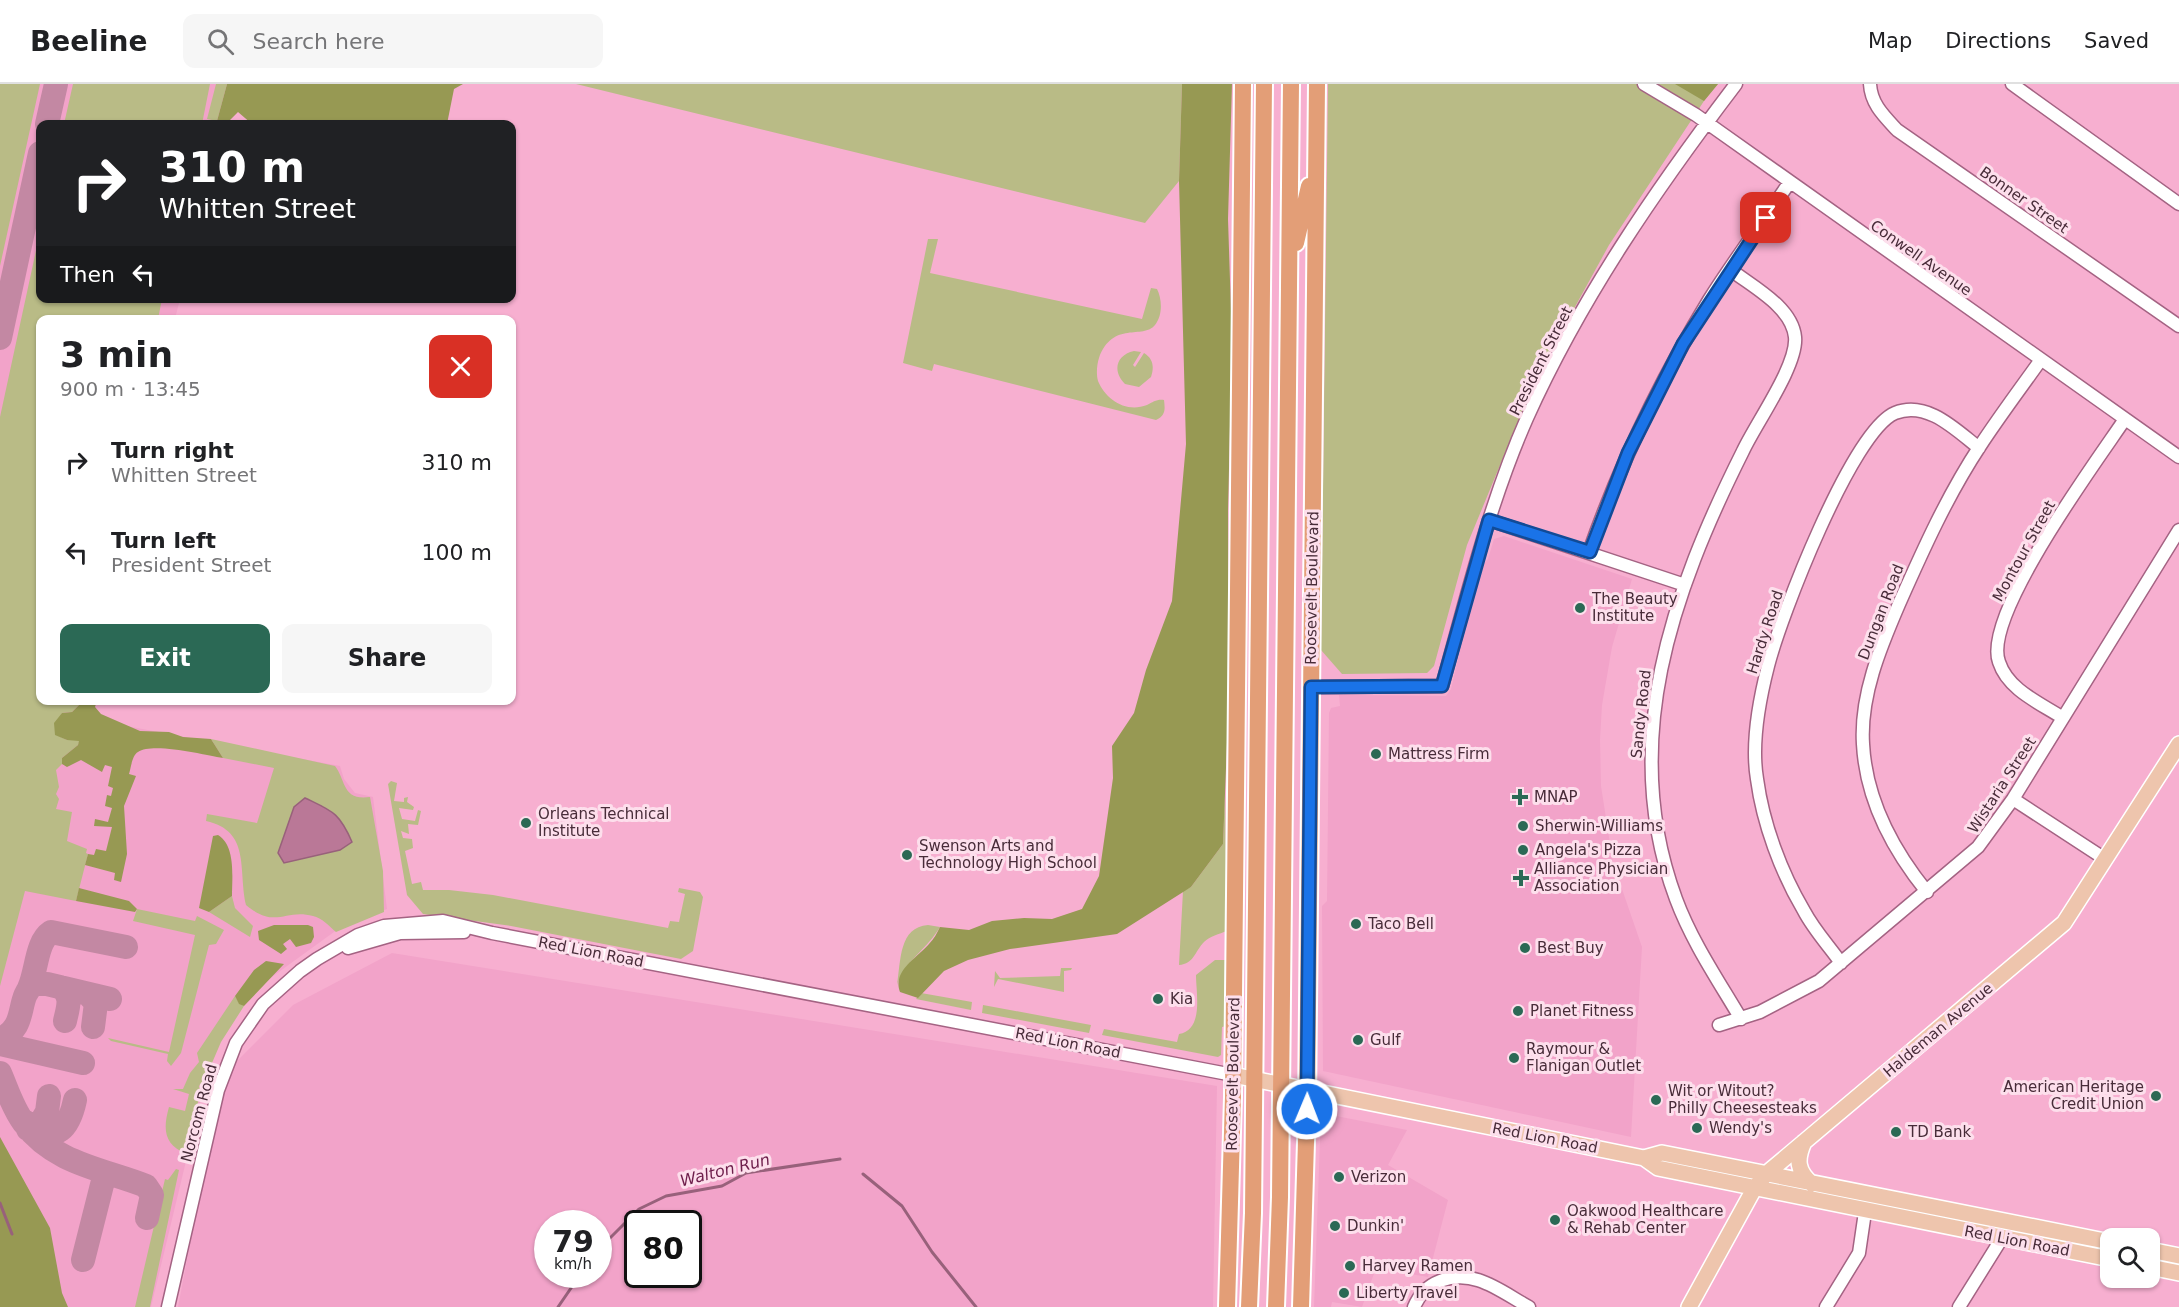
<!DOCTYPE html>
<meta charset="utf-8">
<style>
body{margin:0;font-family:"DejaVu Sans",sans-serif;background:#f6f6f6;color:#202124;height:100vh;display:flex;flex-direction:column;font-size:22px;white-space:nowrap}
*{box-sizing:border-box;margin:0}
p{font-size:20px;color:#757577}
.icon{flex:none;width:33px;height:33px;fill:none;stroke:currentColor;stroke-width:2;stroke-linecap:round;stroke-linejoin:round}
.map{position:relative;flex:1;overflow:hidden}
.side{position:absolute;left:36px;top:231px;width:480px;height:390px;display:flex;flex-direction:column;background:#fff;border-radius:12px;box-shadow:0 2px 4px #0004}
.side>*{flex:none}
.banner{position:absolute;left:36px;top:36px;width:480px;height:183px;border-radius:12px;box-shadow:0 2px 4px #0004;background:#202124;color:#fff;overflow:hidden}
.buttons{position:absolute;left:2100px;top:1144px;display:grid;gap:12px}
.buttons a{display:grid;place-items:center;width:60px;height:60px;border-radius:12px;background:#fff;box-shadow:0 2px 4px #0004;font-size:30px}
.speed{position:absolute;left:534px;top:1126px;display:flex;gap:12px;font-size:30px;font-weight:700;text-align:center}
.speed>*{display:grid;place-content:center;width:78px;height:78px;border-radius:50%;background:#fff;box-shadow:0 2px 4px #0004;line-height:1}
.speed small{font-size:15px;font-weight:400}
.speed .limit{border:3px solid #111;border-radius:9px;background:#fff;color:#111}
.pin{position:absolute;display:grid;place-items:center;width:51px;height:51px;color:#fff;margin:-26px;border-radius:12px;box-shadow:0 3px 9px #0006}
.me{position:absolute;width:66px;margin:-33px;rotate:1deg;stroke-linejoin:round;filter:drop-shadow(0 0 4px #0008)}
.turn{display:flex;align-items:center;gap:21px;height:126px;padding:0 24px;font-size:27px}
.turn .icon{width:78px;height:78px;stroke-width:2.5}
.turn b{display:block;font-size:42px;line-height:51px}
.then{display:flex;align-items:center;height:57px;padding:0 24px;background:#0003;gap:12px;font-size:22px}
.round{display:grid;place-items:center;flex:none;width:63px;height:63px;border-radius:12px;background:#f6f6f6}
.head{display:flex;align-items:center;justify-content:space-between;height:102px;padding:0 24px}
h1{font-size:36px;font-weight:700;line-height:45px}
.button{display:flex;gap:12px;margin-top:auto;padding:12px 24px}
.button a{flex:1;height:69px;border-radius:12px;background:#2b6955;color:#fff;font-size:24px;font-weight:700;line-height:69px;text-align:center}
.button a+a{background:#f6f6f6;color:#202124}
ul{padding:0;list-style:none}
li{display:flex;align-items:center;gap:18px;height:90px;padding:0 24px}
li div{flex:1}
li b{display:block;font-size:22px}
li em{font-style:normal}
header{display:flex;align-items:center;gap:36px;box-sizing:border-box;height:84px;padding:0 30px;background:#fff;border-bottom:2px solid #e0e0e0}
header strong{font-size:28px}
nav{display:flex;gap:33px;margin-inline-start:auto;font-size:21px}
.search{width:420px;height:54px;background:#f6f6f6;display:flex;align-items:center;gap:15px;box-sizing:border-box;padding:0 21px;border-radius:12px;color:#757577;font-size:22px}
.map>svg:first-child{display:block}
.built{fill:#f2a3c9;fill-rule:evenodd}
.green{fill:#b9bb86}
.forest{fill:#979953}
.water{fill:#ba7897;stroke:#98617b;stroke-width:1.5}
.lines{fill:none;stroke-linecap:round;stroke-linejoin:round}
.stream{stroke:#98617b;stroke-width:3}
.taxiway{stroke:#c388a3;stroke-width:24}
.minor-casing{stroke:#a46383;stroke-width:15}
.major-casing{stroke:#fff;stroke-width:18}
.highway-casing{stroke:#fff;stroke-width:20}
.minor{stroke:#fff;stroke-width:12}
.major{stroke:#eec5ad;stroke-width:15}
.highway{stroke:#e39e77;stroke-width:16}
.route-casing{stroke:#114b97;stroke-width:15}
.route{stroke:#1a73e8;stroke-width:10}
.poi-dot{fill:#2b6955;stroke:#fddfec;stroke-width:2}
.labels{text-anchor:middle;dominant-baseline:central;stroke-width:6;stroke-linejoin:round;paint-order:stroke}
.street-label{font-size:15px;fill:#482c39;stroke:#fddfec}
.poi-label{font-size:15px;fill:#482c39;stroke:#fddfec;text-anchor:start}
.water-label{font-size:16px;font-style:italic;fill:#6e1e4b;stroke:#fddfec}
</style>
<header>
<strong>Beeline</strong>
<div class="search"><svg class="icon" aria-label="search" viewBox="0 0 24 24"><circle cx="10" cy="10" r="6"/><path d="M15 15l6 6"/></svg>Search here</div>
<nav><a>Map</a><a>Directions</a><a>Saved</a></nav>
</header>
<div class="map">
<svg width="2179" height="1223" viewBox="0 0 2179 1223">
<rect width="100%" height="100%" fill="#f7afd0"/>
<path class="built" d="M0,0H226L218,40H40V214L180,215L175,235L40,236V616L93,617L89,635L340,682L344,695L355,709L373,713L387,825L345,840L250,909L211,973L151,1223H0Z
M1504,452L1632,495L1612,563L1602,621L1600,656L1601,702L1613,779L1642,863L1631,1053L1323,987L1322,822L1327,817L1329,629L1331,624L1340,622L1339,611L1446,612L1451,605L1468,532L1484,479L1488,475L1494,455Z
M392,869L1217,1002L1213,1223H178L222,992L293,921ZM548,1140H598V1191H548ZM638,1140H688V1191H638Z
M1321,1029L1407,1046L1388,1081L1448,1116L1428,1193L1376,1184L1362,1223L1332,1218L1331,1223H1314Z"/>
<path class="green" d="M0,0H40L0,182Z
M73,0H210L202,40H64Z
M216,0H227L217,37L207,35Z
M576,0H1182L1179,97L1145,139Z
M1328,0H1718L1704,17L1609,161L1537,292L1467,461L1434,582L1427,589L1342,590L1321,566Z
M40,148V214L162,215L158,235L40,236V616L83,617L72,628L62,629L55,650L67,656H80L78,661L62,674V680L56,686L59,703L56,710L59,715L56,725L72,728L67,757L87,765L86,769L88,770L76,817L25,807L0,902V333Z
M928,155H938L930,189L1142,235L1151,204L1157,205C1162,215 1163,231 1155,241C1143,256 1113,236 1099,274C1097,280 1096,290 1098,297C1106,316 1126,329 1147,321C1153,318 1157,315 1164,316C1165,325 1166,331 1156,336L934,280L932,287L903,279Z
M1134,267L1141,268L1133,281L1135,283L1144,269C1154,275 1154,284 1151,293L1139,303L1125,300C1112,287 1116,271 1134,267Z
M211,655L335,682C346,696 342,717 370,713L383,787L384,828L336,848C329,842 322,834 313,832C285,824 276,846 246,821C238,785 251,747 206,737L207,730L257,739L274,684L223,674Z
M391,697L397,699L394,717L404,718V714L408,713L407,718L414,723L413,726L399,724L402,735L415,737L418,726L421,727L418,741L408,740L409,750L401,747L403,754L412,755L413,764L405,767L412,800L421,798L423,806H449L493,811L668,844L670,837L679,838L685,810L678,808L679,804L700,808L703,813L693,867L681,875L511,842L423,830L407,811L388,700Z
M1225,707L1227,847C1219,850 1210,852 1204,858C1195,867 1194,880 1179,881L1183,807L1191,803L1223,760Z
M232,812L235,824L253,842L250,853L209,828Z
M137,825L195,837L197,832L224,846L216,860L209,861L181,969L171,982L167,977L168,970L111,957L108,954L169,968L195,851L133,837Z
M928,841L940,843C928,864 904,878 897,901C901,876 899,843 928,841Z
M1215,876H1227L1226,942L1222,943L1221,971L1218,973L1102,951L1104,945L1177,958L1179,950C1204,946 1196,909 1196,891Z
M1061,884H1072L1071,886L1064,887V908L998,895L994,903L995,887L1000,894L1060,892Z
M921,909L972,918L971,926L916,915Z
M235,912L239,919L244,922L221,958L203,1000H200L199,1003L201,1005L187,1070C163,1061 163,1044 169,1023L185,1027L189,1010L173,1005H183L190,989L199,978L197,969Z
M983,921L1091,941L1089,949L982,929Z
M176,1085L179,1086L150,1223H135L165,1095L168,1096Z"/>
<path class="forest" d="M227,0H463L454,5L447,40H252L238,28L228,38L217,37Z
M1182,0H1232L1228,135L1232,258L1228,427L1229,608L1223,760L1191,803L1117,850L1010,865L968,876L944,887L918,914L900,908C892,887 917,874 929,860C934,855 937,849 940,843L969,846L992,837L1024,834L1052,835L1082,825L1099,792L1113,694L1112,662L1134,629L1146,586L1172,517L1186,360L1179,97Z
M1675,0H1718L1704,17Z
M83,617H97L95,623L101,630L140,647L169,648L183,653L211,655L223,674C204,671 153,658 138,668C132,671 131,684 129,690L136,692L124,722L127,770L121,798L114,796L115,789L85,781L88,770L94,771L96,765L106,767L112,743L94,742L95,735L108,738L112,724L105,722L107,711L111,712L113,704L108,702L112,683L105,681L102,688L81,676L67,683L62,680V674L78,661L79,657L67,656L55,651L54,639L62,629L72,628Z
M218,751C236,762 232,793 232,812L209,828L199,824L213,752Z
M79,804L129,817L137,825L135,828L76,817Z
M274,841H308L313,843L314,853L311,859L296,863L290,855L283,860L287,865L281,870L259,856L258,847Z
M266,877L284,880L244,922L239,920L235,912L254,886Z
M0,1053L50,1144L62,1209L68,1223H0Z"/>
<path class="water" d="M305,714C332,727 339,728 352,758L340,766L284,779L278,769L294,723Z"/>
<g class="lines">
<path class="stream" d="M863,1090L902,1122L932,1168L976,1223
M0,1119L12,1150
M598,1166L639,1125L666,1112L722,1102L746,1089L840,1075
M558,1223L580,1191"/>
<path class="taxiway" d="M47,40L56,0
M0,254L40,69
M60,903C73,912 68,923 65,937
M29,904C37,887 36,858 51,848L126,863
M88,910L96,919L93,943
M0,955C29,943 15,914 34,900H47L110,915
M0,960L83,979
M0,989C7,1005 13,1025 24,1039C54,1080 103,1085 146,1102L152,1111L147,1134
M22,1036L31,1041L41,1038L47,1028L49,1012
M28,1045C58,1058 69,1044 75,1016
M83,1176L105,1089"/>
<defs>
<path id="minor" d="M1644,0L1696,31L2179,373
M1870,0C1871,20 1884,32 1897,46L2179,242
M2012,0L2179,120
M1731,186C1753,203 1792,223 1795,253C1798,281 1756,339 1743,367C1672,509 1618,659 1676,815C1692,858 1718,896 1741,935
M1489,436L1685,501
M1589,468C1620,380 1661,295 1709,216C1734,176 1763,138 1789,99
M1311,603L1442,602C1467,512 1489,420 1527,334C1581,214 1656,105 1736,0
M2063,634C2040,619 2008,606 1999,578C1982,532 2096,378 2125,335
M2013,715L2105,775
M1927,808C1893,766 1866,717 1863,660C1860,612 1880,564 1899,520C1923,466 1947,412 1980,362C1999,333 2020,305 2040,277
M348,864L400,849L464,848
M1841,879C1829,862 1814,846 1804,827C1781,788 1763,740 1757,695C1751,659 1759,617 1768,582C1780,534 1852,347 1895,329C1927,316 1956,346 1979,364
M1719,941L1760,928L1819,897L1978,763L2013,715L2179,446
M168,1223L218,1006L236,959L263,920L300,887L317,875L358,851L384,842L443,837L492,849L1233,991
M1414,1223C1419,1211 1427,1202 1440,1197C1474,1184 1500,1207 1529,1223
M1826,1223L1859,1169L1865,1128
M1959,1223L2002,1154"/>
<path id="major" d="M1233,991L1644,1074L1658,1084L2110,1175
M1804,1058C1796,1076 1797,1087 1812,1100
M1644,1074L1662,1069L2110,1158
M2150,1166L2179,1172
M2150,1183L2179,1189
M1689,1223L1754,1105L1766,1090L2064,839L2179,660"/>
<path id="highway" d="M1296,159L1309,102
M1227,1223L1233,1013L1243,0
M1249,1223L1253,1129L1264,0
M1276,1223L1280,1113L1291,0
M1301,1223L1307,1025L1317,0"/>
</defs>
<use href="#minor" class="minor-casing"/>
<use href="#major" class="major-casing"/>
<use href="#highway" class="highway-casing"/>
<use href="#minor" class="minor"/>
<use href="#major" class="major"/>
<use href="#highway" class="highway"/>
</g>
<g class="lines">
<defs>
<path id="route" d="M1307,1025L1311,603L1442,602L1489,436L1590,468L1628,369L1683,260L1766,134"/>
</defs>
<use href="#route" class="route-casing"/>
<use href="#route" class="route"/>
</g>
<g class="poi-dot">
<circle cx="1580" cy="524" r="6"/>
<circle cx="1376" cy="670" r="6"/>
<path d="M1517 704h6v6h6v6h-6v6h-6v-6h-6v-6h6z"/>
<circle cx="526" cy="739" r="6"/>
<circle cx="1523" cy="742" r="6"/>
<circle cx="1523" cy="766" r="6"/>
<circle cx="907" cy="771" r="6"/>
<path d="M1518 785h6v6h6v6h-6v6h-6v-6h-6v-6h6z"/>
<circle cx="1356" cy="840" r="6"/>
<circle cx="1525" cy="864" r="6"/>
<circle cx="1158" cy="915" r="6"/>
<circle cx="1518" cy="927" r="6"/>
<circle cx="1358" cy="956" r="6"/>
<circle cx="1514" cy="974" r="6"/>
<circle cx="2156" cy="1012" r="6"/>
<circle cx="1656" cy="1016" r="6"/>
<circle cx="1697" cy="1044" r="6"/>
<circle cx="1896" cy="1048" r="6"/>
<circle cx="1339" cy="1093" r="6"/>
<circle cx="1555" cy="1136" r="6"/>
<circle cx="1335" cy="1142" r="6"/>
<circle cx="1350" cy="1182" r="6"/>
<circle cx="1344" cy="1209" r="6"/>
</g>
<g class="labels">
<g class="street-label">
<text transform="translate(2024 116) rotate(35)">Bonner Street</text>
<text transform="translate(1921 174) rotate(35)">Conwell Avenue</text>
<text transform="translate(1541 277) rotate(-63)">President Street</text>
<text transform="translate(2024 467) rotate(-61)">Montour Street</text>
<text transform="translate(1312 504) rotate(-89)">Roosevelt Boulevard</text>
<text transform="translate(1881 528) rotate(-69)">Dungan Road</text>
<text transform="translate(1765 548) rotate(-72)">Hardy Road</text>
<text transform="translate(1641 630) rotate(-84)">Sandy Road</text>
<text transform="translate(2002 701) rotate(-57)">Wistaria Street</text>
<text transform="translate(591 868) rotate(11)">Red Lion Road</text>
<text transform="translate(1938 946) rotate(-40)">Haldeman Avenue</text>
<text transform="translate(1068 959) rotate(11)">Red Lion Road</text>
<text transform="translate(1233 990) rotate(-89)">Roosevelt Boulevard</text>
<text transform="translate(199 1029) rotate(-75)">Norcom Road</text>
<text transform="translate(1545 1054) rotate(11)">Red Lion Road</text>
<text transform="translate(2017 1157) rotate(11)">Red Lion Road</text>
</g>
<g class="poi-label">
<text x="1592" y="515">The Beauty<tspan x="1592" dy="17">Institute</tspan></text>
<text x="1388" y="670">Mattress Firm</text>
<text x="1534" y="713">MNAP</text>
<text x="538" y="730">Orleans Technical<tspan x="538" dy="17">Institute</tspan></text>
<text x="1535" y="742">Sherwin-Williams</text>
<text x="919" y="762">Swenson Arts and<tspan x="919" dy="17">Technology High School</tspan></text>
<text x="1535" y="766">Angela's Pizza</text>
<text x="1534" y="785">Alliance Physician<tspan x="1534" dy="17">Association</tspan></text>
<text x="1368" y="840">Taco Bell</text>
<text x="1537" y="864">Best Buy</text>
<text x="1170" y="915">Kia</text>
<text x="1530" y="927">Planet Fitness</text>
<text x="1370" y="956">Gulf</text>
<text x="1526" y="965">Raymour &amp;<tspan x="1526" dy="17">Flanigan Outlet</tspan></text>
<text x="2144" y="1003" text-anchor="end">American Heritage<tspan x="2144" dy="17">Credit Union</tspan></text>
<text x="1668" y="1007">Wit or Witout?<tspan x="1668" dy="17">Philly Cheesesteaks</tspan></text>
<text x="1709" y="1044">Wendy's</text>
<text x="1908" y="1048">TD Bank</text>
<text x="1351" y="1093">Verizon</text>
<text x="1567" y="1127">Oakwood Healthcare<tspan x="1567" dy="17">&amp; Rehab Center</tspan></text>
<text x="1347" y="1142">Dunkin'</text>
<text x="1362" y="1182">Harvey Ramen</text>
<text x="1356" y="1209">Liberty Travel</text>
</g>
<g class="water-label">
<text transform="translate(725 1086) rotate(-14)">Walton Run</text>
</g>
</g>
</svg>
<div class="buttons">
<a><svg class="icon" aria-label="search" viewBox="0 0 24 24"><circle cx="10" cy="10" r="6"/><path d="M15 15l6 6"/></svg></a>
</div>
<div class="speed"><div>79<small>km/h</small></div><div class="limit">80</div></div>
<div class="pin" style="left:1766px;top:134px;background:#d93025"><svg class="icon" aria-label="arrive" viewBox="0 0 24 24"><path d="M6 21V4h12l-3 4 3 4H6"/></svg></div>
<svg class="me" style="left:1307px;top:1025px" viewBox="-20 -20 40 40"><circle r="17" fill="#1a73e8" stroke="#fff" stroke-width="3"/><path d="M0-11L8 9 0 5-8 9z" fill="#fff"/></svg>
<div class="banner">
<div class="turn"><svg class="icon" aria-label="right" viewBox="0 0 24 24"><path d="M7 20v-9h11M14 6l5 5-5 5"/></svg><div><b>310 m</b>Whitten Street</div></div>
<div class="then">Then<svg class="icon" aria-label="left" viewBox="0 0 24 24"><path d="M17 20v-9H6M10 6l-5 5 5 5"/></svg></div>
</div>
<section class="side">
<div class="head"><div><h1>3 min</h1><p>900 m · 13:45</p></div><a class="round" style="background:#d93025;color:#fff"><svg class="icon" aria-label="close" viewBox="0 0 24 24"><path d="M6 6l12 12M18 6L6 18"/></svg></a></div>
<ul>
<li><svg class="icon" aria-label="right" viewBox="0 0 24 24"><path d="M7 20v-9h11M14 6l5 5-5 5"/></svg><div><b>Turn right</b><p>Whitten Street</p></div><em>310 m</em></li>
<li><svg class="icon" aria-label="left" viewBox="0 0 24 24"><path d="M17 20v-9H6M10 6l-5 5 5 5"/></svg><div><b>Turn left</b><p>President Street</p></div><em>100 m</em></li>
</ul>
<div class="button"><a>Exit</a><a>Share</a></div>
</section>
</div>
